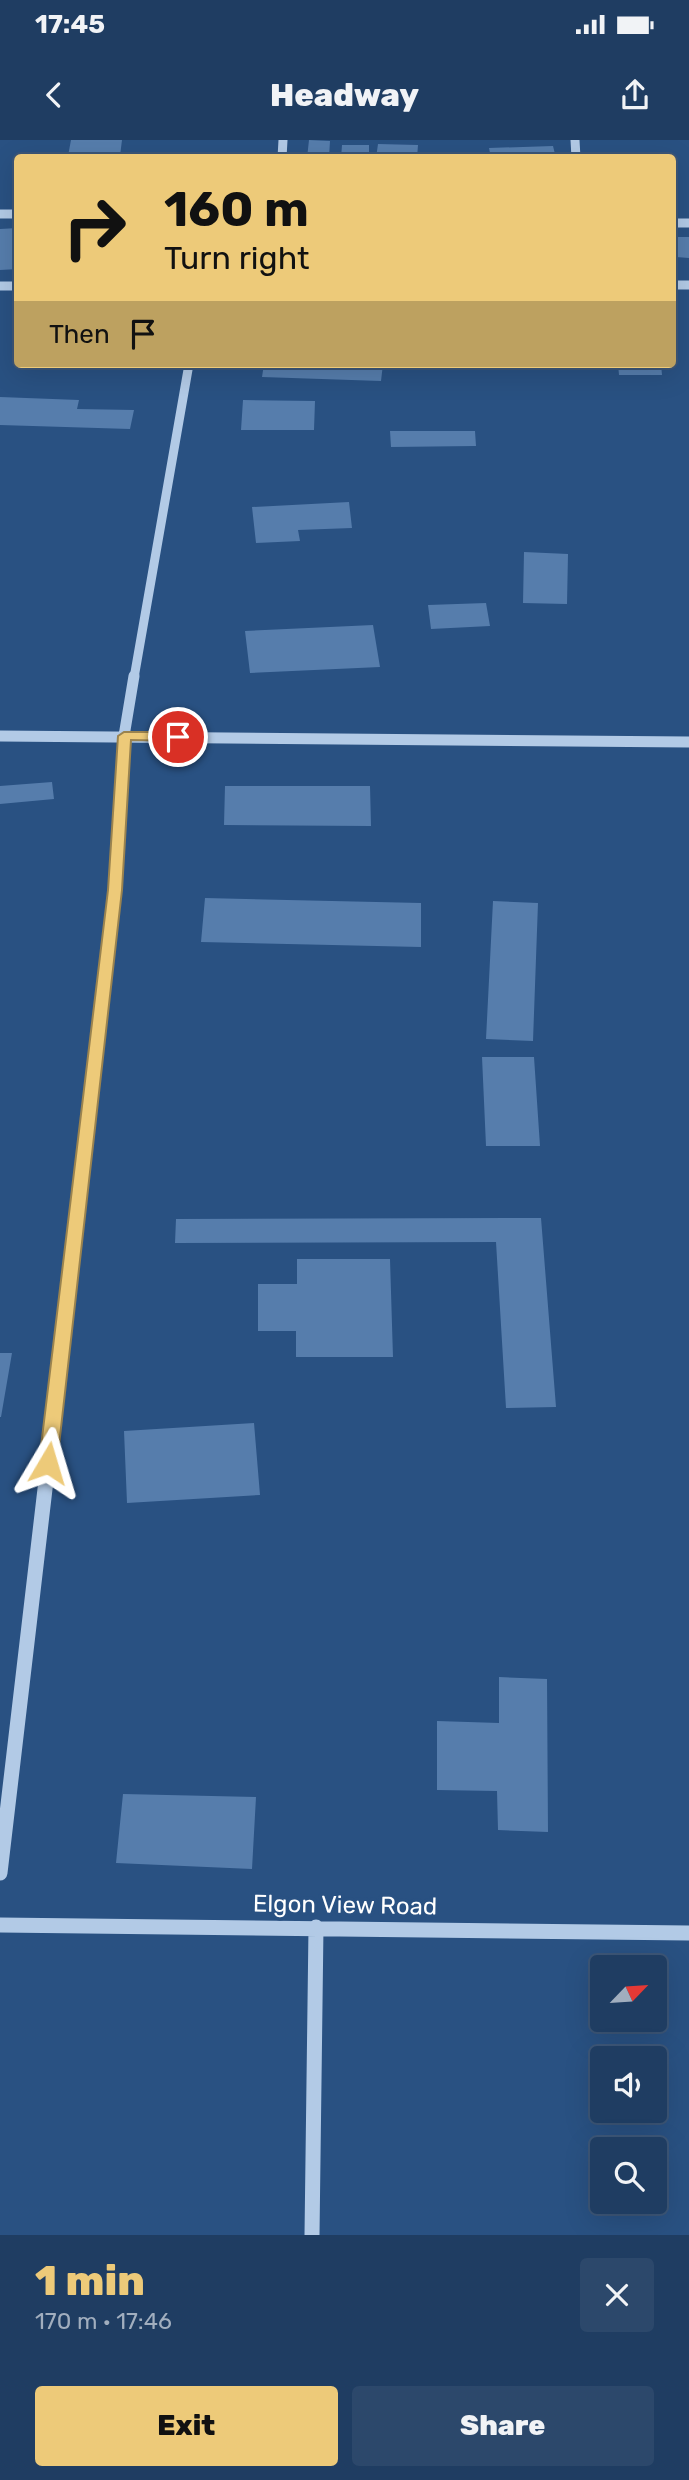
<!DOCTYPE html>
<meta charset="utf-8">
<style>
body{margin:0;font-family:Rubik,sans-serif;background:#2c486b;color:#f1f3f6;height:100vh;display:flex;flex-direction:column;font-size:26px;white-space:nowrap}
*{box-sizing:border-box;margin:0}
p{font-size:23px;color:#a1aebe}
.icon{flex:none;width:38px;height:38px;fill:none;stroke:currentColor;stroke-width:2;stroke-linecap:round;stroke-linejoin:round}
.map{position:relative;height:2095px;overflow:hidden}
.sheet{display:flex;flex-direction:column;background:#1f3d62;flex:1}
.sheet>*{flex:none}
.guide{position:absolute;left:14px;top:14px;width:662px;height:214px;border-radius:7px;box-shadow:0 7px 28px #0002,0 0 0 2px #3c5677;background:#edca79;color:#111;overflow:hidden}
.needle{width:46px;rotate:65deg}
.tools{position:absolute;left:590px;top:1815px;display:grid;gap:14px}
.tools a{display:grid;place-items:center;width:77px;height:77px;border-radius:7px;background:#1f3d62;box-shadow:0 7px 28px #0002,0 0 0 2px #3c5677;font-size:35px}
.pin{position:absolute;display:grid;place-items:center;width:60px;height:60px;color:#fff;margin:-30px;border:4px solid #fff;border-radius:50%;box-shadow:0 2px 7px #0007}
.me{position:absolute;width:77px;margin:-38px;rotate:7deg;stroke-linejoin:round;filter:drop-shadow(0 0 5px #0008)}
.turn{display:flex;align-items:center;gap:24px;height:147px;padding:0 35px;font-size:32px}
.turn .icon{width:91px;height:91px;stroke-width:2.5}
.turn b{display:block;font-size:49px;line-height:60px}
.then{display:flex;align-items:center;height:66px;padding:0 35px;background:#0003;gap:14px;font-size:26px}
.round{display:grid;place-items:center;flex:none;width:74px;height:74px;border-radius:7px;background:#2c486b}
.summary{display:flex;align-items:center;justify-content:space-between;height:119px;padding:0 35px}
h1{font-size:42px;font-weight:800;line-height:52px;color:#edca79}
.cta{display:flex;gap:14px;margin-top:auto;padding:14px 35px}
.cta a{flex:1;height:80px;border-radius:7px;background:#edca79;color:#111;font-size:28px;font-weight:800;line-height:80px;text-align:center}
.cta a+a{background:#2c486b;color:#f1f3f6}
.status{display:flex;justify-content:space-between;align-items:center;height:49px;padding:0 35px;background:#1f3d62;direction:ltr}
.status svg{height:19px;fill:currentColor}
header{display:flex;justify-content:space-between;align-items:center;height:91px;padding:0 35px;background:#1f3d62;font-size:32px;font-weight:800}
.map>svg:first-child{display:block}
.building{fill:#567dac}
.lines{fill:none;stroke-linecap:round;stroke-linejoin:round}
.minor-far2{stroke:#b2cae6;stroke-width:9}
.minor-far1{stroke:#b2cae6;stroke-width:11}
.minor{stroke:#b2cae6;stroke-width:15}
.route{fill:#edca79;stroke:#9a834f;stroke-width:2}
.labels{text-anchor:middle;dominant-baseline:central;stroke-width:7;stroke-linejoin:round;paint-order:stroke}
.near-street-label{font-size:24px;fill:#fff;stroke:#295182}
</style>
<div class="status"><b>17:45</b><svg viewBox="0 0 49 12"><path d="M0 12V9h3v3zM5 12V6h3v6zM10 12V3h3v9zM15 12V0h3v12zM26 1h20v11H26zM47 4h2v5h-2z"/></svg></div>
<header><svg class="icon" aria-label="back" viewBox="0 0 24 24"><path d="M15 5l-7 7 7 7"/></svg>Headway<svg class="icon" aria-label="share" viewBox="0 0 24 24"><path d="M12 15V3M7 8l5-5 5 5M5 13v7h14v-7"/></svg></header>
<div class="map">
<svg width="689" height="2095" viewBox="0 0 689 2095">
<rect width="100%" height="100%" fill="#295182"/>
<path class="building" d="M71,0H122L120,16H68Z
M309,0L330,1L329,18H307Z
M378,4L418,5L417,18H376Z
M342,5H369V18H341Z
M553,6L556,18H491L489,8Z
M18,88V129L0,130V89Z
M673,97H689V118L676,117Z
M264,224H383L381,241L262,237Z
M618,224H661L662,235H619Z
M0,257L79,260L77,269L134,270L130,289L0,285Z
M243,260L315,261L314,290H241Z
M390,291H475L476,306L391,307Z
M349,362L352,388L298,390L300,401L256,403L252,367Z
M524,412L568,414L567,464L523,463Z
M486,463L490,486L431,489L428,465Z
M373,485L380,527L250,533L245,491Z
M52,642L54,659L0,664V646Z
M225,646H370L371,686L224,685Z
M205,758L421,763V807L201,802Z
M493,761L538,763L533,901L486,899Z
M482,917H534L540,1006H486Z
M541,1078L556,1267L506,1268L496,1102L175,1103L176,1079Z
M297,1119H390L393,1217H296V1191H258V1144H297Z
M0,1213H12L1,1277H0Z
M254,1283L260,1355L127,1363L124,1291Z
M499,1537L547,1539L548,1692L498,1690L497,1651L437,1650V1581L499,1583Z
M123,1654L256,1657L252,1729L116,1723Z"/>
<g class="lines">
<path class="minor-far2" d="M575,0L576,18
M282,18L283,0
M0,74H18
M672,83H689
M672,145H689
M0,146H18
M134,538L189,224"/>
<path class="minor-far1" d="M0,596L689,602
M60,1223L115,750L124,596L134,536"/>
<path class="minor" d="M0,1733L60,1221
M0,1785L689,1793
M312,2095L316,1787"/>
</g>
<path class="route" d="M124,592H178L185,597L178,601L131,600L122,750L57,1323L54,1328H42L39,1323L108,750L118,596Z"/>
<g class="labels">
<g class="near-street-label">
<text transform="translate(345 1765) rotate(1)">Elgon View Road</text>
</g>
</g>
</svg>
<div class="tools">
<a><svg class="needle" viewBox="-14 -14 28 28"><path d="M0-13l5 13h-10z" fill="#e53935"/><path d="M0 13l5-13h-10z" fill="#a1aebe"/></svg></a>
<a><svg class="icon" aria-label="sound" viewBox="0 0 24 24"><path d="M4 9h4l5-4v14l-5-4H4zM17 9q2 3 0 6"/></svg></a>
<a><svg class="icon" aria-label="search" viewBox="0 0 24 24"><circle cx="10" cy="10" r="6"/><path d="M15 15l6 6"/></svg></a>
</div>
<div class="pin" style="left:178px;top:597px;background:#d93025"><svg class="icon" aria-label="arrive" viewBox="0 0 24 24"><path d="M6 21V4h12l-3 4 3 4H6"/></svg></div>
<svg class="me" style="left:48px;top:1323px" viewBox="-20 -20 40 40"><path d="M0-17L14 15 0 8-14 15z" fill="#edca79" stroke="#fff" stroke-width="4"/></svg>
<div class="guide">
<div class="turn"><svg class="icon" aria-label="right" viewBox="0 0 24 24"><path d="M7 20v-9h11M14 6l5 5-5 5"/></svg><div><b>160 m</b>Turn right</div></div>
<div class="then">Then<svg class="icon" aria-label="arrive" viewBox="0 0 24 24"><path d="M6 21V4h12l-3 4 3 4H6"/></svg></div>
</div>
</div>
<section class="sheet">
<div class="summary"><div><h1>1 min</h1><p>170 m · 17:46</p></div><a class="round"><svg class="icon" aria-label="close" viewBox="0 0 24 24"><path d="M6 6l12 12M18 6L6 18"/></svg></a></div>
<div class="cta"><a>Exit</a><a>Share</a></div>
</section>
